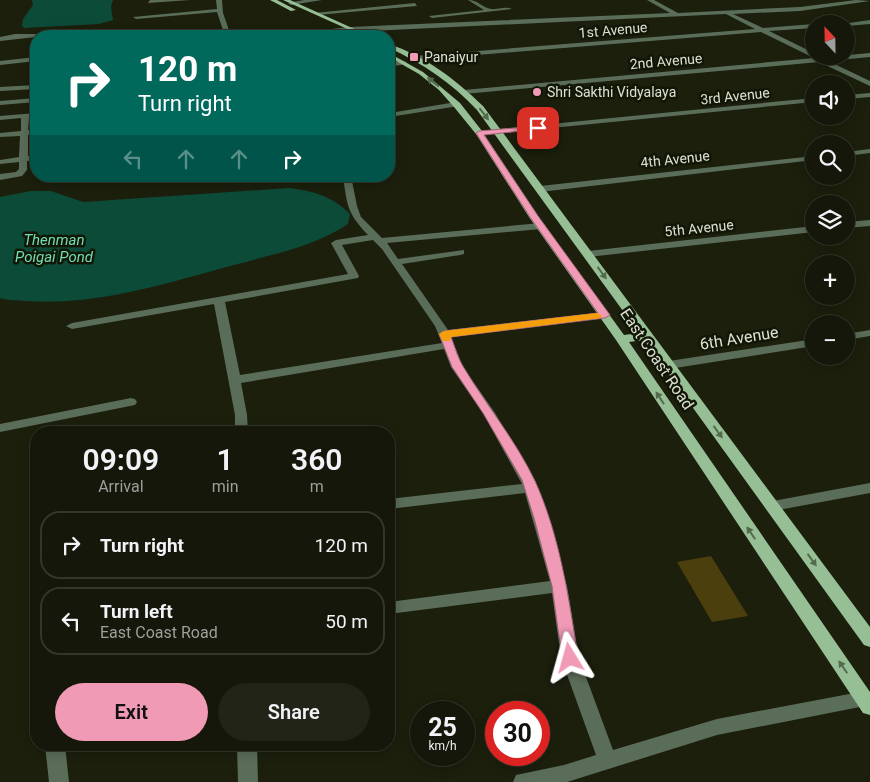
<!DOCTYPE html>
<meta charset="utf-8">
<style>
body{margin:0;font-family:Roboto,sans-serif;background:#212417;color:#f1f3f6;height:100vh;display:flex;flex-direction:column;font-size:19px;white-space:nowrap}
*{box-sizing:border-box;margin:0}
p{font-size:16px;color:#9d9f9c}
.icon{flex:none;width:28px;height:28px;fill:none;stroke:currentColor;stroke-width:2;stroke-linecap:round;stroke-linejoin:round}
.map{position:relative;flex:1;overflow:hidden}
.panel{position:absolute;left:30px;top:426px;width:365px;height:325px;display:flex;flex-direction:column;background:#141709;border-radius:20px;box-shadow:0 2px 12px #0003,0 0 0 1px #33362a}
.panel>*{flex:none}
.banner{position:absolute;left:30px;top:30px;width:365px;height:152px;border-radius:20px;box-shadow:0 2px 12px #0003,0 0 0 1px #33362a;background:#00695c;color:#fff;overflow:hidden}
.needle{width:32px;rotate:338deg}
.buttons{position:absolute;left:805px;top:15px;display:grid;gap:10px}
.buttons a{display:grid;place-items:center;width:50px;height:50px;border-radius:50%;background:#141709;box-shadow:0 2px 12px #0003,0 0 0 1px #33362a;font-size:25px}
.speed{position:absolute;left:410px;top:701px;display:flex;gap:10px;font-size:25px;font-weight:700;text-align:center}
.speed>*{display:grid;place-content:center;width:65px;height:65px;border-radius:50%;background:#141709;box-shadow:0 2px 12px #0003,0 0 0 1px #33362a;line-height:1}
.speed small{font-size:12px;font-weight:400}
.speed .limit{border:8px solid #d22;background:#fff;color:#111}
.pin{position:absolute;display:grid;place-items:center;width:42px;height:42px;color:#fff;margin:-21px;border-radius:10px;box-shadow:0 2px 8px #0006}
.me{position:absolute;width:55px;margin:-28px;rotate:352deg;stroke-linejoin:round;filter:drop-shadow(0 0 4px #0008)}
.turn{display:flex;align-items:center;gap:18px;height:105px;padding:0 25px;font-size:22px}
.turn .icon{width:65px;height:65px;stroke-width:2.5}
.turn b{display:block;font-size:35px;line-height:42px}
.lanes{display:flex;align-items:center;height:48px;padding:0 25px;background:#0003;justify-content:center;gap:25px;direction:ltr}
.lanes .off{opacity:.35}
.eta{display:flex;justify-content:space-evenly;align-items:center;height:85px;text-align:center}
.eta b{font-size:30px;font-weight:600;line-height:35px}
.primary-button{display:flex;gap:10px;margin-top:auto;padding:10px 25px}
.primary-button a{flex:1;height:58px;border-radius:30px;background:#f09ab6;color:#111;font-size:20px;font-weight:600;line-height:58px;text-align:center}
.primary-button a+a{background:#212417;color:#f1f3f6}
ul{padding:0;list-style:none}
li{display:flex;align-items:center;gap:15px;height:68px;margin:0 10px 8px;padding:0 15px;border:2px solid #33362a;border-radius:20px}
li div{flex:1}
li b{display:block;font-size:19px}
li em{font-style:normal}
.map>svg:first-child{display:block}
.water{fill:#0d4b39}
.building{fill:#4b3f0d}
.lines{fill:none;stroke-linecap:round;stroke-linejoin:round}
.minor{fill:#5a6d59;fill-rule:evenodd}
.major{fill:#97bf96;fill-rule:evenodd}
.oneway{fill:#546a4d}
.route{fill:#f09ab6;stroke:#9c6476}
.slow{fill:#f59e0b}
.poi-dot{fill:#f09ab6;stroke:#121604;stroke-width:2}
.labels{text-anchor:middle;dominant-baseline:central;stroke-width:5;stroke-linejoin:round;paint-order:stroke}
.far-street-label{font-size:14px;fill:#dce0d4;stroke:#121604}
.far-poi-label{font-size:14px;fill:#dce0d4;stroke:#121604;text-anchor:start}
.far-water-label{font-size:15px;font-style:italic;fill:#70ddb7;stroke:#121604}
.street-label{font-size:16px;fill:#dce0d4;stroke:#121604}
</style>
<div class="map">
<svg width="870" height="782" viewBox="0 0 870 782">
<rect width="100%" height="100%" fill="#1b1f0c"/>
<path class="water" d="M32,0H113L111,7L113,20L99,24L24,28L22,26L23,19L33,5Z
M289,188C313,191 332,196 350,214L348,224C314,247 273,254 234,265C167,283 97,306 26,301C18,300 8,301 0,298V197L31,191H51L83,202Z"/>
<path class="building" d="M711,556L748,616L712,622L677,562Z"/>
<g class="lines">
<path class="minor" d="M150,0H190L148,3Z
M216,0H222L223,13L231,36H225L217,12L136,19L133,17L217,9Z
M304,0H322L291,5L288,3Z
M468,0C478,0 483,8 491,9C498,10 505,6 512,9L432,18L429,16L484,10Z
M647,0H654L678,13L800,7L856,0L870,1L800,11L733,14L763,28L814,24V28L769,31L814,53V56H817L814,58L761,32L415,60L412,58L415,56L755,29L726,14L266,36L350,27L670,13Z
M415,3L417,6L317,15L314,13Z
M870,20V24L846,26V24H842Z
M15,34H42L45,36L0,41V37Z
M870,53V57L828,61L870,81V86L819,62L464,94L461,92L464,90Z
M36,57V61L0,65V61Z
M404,61L406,62V64L389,67V63Z
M36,85V89L0,91V87Z
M870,93V97L846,99V95Z
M36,98V102L0,105V101Z
M814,98V102L479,135L475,133L479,131Z
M456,102H459V106L389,117L390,113Z
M36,113V117L29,118L28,130H36V134L28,135V156H36V160L27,161V170L22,176L0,180V174L16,172L19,169V162L0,164V160L19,157L20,136L0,137V133L21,131V118L0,120V116Z
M870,149V153L846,156V152Z
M814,156V160L540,192L536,189L540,186Z
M108,176H150L146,179L92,183L88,180L92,177Z
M343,176H351L357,206L361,217L382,238L541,223L546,226L541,229L387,243L398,259L464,250V254L460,255L402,264L448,330L605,312L611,315L605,318L451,337L463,367L495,413L535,481L548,518L567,586L579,658L613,750L717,719L865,691L870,693V705L717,735L567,782H513L516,775L564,765L596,755L561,658L552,593L389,614V602L550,581L525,493L389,509V499L522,484L483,413L451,367L444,349L241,383L247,415L248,432H235V415L214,304L72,329L66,326L72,323L348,274L331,243L336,240L368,235C347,213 347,205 343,176ZM373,240L382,249L435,326L442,343L240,375L225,302L358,278L359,276L342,245Z
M870,220V226L846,228V222Z
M814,226V232L588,257L583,254L588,251Z
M870,330V336L846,340V334Z
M814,339V346L669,369L663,365L669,361Z
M131,398L135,399L137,402L135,405L0,432V424Z
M870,483V493L773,511L768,510L766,506L768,502L773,501Z
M45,745H65L69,782H49Z
M237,745H257L258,782H238Z"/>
<path class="major" d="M270,0H277L296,10L291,11Z
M283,0H290L370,36H363Z
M389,44C425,56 456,80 483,106L870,627V647L864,645L644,340L629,342L870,692V715L863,713L616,340L529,217L476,134L454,107L439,90L419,74L389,57V53L423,72L460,103L482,131L538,216L624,335L639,333L477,110C452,83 422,63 389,48Z"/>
</g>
<defs><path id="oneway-solid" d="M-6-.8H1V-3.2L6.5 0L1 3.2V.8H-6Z" transform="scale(1.25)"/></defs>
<g class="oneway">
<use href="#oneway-solid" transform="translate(433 82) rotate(-142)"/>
<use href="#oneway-solid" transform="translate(484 114) rotate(52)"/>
<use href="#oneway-solid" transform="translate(602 273) rotate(54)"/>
<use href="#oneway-solid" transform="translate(660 398) rotate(-123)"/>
<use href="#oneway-solid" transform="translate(718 432) rotate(54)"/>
<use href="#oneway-solid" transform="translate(751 533) rotate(-124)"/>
<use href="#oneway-solid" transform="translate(812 560) rotate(54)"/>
<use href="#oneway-solid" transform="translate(843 667) rotate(-124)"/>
</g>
<path class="route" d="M538,126L541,128L540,129L484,135L538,216L610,315L605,318L451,337C455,347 458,359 464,368C487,406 516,441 535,481C560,536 569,599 578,658L576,662L570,664L565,662L562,658L552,586L534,518L522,480L483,413L452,367L439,334L444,331L598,313L530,217L476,133L479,131Z"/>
<path class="slow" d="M597,313L602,316L601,318L451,337L450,341H443L439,334L444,331Z"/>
<g class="poi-dot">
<rect x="409" y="52" width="10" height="10" rx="2.5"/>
<circle cx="537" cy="92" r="5"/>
</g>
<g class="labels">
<g class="far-street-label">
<text transform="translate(613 30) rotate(-5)">1st Avenue</text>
<text transform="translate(666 61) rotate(-5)">2nd Avenue</text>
<text transform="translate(735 96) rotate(-6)">3rd Avenue</text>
<text transform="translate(675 159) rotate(-6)">4th Avenue</text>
<text transform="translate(699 228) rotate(-6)">5th Avenue</text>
</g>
<g class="far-poi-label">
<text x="424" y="57">Panaiyur</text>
<text x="547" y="92">Shri Sakthi Vidyalaya</text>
</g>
<g class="far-water-label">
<text x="54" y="240">Thenman<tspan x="54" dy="17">Poigai Pond</tspan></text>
</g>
<g class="street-label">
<text transform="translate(739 338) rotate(-9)">6th Avenue</text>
<text transform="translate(657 359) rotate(56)">East Coast Road</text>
</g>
</g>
</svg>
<div class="buttons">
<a><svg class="needle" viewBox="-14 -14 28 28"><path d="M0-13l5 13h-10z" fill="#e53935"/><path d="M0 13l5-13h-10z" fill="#9d9f9c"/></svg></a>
<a><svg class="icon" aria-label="sound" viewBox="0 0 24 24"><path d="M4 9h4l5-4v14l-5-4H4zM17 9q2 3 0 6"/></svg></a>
<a><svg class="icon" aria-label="search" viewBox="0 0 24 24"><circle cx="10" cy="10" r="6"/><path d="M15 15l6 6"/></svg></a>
<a><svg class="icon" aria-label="layers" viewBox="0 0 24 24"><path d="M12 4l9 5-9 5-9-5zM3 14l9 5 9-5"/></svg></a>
<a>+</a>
<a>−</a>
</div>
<div class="speed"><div>25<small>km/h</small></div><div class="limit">30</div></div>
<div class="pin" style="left:538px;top:128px;background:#d93025"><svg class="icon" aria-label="arrive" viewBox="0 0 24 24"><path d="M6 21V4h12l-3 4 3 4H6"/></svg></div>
<svg class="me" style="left:570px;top:658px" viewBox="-20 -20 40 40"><path d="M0-17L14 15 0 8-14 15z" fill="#f09ab6" stroke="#fff" stroke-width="4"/></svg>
<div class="banner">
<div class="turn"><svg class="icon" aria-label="right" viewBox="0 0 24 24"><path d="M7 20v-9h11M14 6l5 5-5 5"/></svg><div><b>120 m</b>Turn right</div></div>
<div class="lanes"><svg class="icon off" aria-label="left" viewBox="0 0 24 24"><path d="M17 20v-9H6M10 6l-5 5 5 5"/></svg><svg class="icon off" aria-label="ahead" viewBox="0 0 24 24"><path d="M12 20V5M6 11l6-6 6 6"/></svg><svg class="icon off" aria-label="ahead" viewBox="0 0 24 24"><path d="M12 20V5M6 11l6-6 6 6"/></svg><svg class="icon" aria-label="right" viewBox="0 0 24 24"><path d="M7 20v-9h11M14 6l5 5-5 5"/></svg></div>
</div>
<section class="panel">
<div class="eta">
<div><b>09:09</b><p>Arrival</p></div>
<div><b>1</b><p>min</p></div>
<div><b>360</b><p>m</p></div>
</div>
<ul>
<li><svg class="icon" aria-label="right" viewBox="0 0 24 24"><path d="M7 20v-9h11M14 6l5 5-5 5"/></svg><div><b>Turn right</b></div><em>120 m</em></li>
<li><svg class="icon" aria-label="left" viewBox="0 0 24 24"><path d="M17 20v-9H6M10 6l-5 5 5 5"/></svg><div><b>Turn left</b><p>East Coast Road</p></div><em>50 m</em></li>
</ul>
<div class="primary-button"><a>Exit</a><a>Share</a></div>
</section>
</div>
